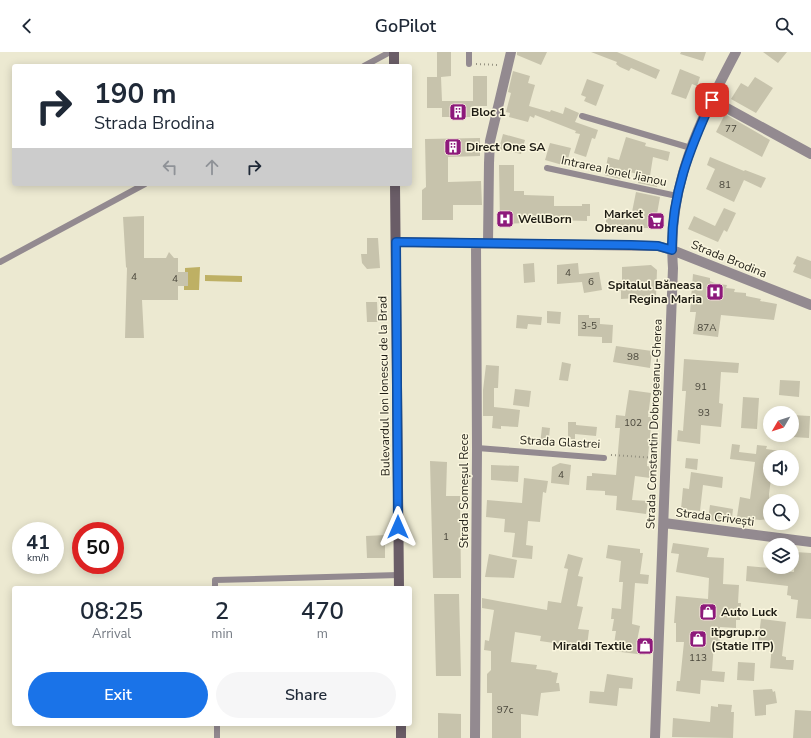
<!DOCTYPE html>
<meta charset="utf-8">
<style>
body{margin:0;font-family:"Nunito Sans",sans-serif;background:#f6f6f7;color:#1f2937;height:100vh;display:flex;flex-direction:column;font-size:15px;white-space:nowrap}
*{box-sizing:border-box;margin:0}
p{font-size:13px;color:#747a83}
.icon{flex:none;width:22px;height:22px;fill:none;stroke:currentColor;stroke-width:2;stroke-linecap:round;stroke-linejoin:round}
.map{position:relative;flex:1;overflow:hidden}
.details{position:absolute;left:12px;top:534px;width:400px;height:140px;display:flex;flex-direction:column;background:#fff;border-radius:4px;box-shadow:0 2px 10px #0003}
.details>*{flex:none}
.banner{position:absolute;left:12px;top:12px;width:400px;height:122px;border-radius:4px;box-shadow:0 2px 10px #0003;background:#fff;color:#1f2937;overflow:hidden}
.needle{width:26px;rotate:231deg}
.buttons{position:absolute;left:763px;top:354px;display:grid;gap:8px}
.buttons a{display:grid;place-items:center;width:36px;height:36px;border-radius:50%;background:#fff;box-shadow:0 2px 10px #0003;font-size:20px}
.speed{position:absolute;left:12px;top:470px;display:flex;gap:8px;font-size:20px;font-weight:700;text-align:center}
.speed>*{display:grid;place-content:center;width:52px;height:52px;border-radius:50%;background:#fff;box-shadow:0 2px 10px #0003;line-height:1}
.speed small{font-size:10px;font-weight:400}
.speed .limit{border:6px solid #d22;background:#fff;color:#111}
.pin{position:absolute;display:grid;place-items:center;width:34px;height:34px;color:#fff;margin:-17px;border-radius:8px;box-shadow:0 2px 6px #0006}
.me{position:absolute;width:44px;margin:-22px;rotate:0deg;stroke-linejoin:round;filter:drop-shadow(0 0 3px #0008)}
.turn{display:flex;align-items:center;gap:14px;height:84px;padding:0 16px;font-size:18px}
.turn .icon{width:52px;height:52px;stroke-width:2.5}
.turn b{display:block;font-size:28px;line-height:34px}
.lanes{display:flex;align-items:center;height:38px;padding:0 16px;background:#0003;justify-content:center;gap:20px;direction:ltr}
.lanes .off{opacity:.35}
.eta{display:flex;justify-content:space-evenly;align-items:center;height:68px;text-align:center}
.eta b{font-size:24px;font-weight:600;line-height:28px}
.primary-button{display:flex;gap:8px;margin-top:auto;padding:8px 16px}
.primary-button a{flex:1;height:46px;border-radius:24px;background:#1a73e8;color:#fff;font-size:16px;font-weight:600;line-height:46px;text-align:center}
.primary-button a+a{background:#f6f6f7;color:#1f2937}
header{display:flex;justify-content:space-between;align-items:center;height:52px;padding:0 16px;background:#fff;font-size:18px;font-weight:600}
.map>svg:first-child{display:block}
.water{fill:#beb064}
.building{fill:#c7c3ac}
.lines{fill:none;stroke-linecap:round;stroke-linejoin:round}
.path{stroke:#959281;stroke-width:2;stroke-dasharray:1 3;stroke-linecap:butt}
.service{stroke:#938a90;stroke-width:6}
.minor{stroke:#938a90;stroke-width:10}
.secondary{stroke:#6a5d67;stroke-width:10}
.route-casing{stroke:#114b97;stroke-width:10}
.route{stroke:#1a73e8;stroke-width:7}
.labels{text-anchor:middle;dominant-baseline:central;stroke-width:3;stroke-linejoin:round;paint-order:stroke}
.number-label{font-size:10px;fill:#49463b}
.poi-label{font-size:12px;font-weight:bold;fill:#1f1d15;stroke:#faf6de;text-anchor:start}
.street-label{font-size:12px;fill:#1f1d15;stroke:#faf6de}
</style>
<header><svg class="icon" aria-label="back" viewBox="0 0 24 24"><path d="M15 5l-7 7 7 7"/></svg>GoPilot<svg class="icon" aria-label="search" viewBox="0 0 24 24"><circle cx="10" cy="10" r="6"/><path d="M15 15l6 6"/></svg></header>
<div class="map">
<svg width="811" height="686" viewBox="0 0 811 686">
<rect width="100%" height="100%" fill="#ece9d1"/>
<path class="water" d="M200,215L199,238H184V234H188V221L185,220V216Z
M205,223L242,224V230L205,229Z"/>
<path class="building" d="M437,0H451V24L441,25L442,49H473L474,65H442V56H427V25H437Z
M517,0H547L541,13L517,3Z
M591,0H617L660,18L656,27L631,16L629,19L620,15L616,12L617,10Z
M681,0H706L703,9L680,2Z
M763,0H787L778,11Z
M680,17L700,25L697,34L692,32L686,47L671,42Z
M513,19L530,24L528,31L535,33L529,54L550,60L551,58L563,62L565,55L579,61L575,70L598,78L595,87L592,86L586,105L574,101L580,82L575,81L576,79L535,63L534,66L530,64L528,70L509,65L510,61L506,60L511,41L508,40Z
M473,24H487V54H473Z
M755,25L773,36L756,61L731,47L741,31L748,35Z
M587,27L604,33L596,54L584,49L586,45L581,43Z
M725,62L770,88L762,105L716,80Z
M503,82L525,88L521,102L499,97Z
M626,85L646,91L645,94L670,100L668,109L653,105L650,124L656,125L655,129L658,130L657,135L638,131L640,122L622,119L620,127L604,123L608,105L619,108Z
M480,86V104L448,105V130L481,129L482,153H453V168H422V138L426,135L425,87Z
M550,91L571,96L566,114L545,108Z
M710,105L744,119L745,118L766,126L761,136L744,128L734,150L706,137L715,117L707,113Z
M499,113H514V139H524V143L554,144V154H582V152H590V164H587V169L525,167V171L500,172Z
M636,140L660,145L657,162H660L657,176H606V161L632,160Z
M724,156L736,161L727,180L724,178L718,190L688,177L694,164L715,174Z
M144,164V206H166L169,200L174,206H178V220H188V234H178V248H142L144,286H125L127,216L126,215L123,165Z
M367,186H378L380,216L367,217L362,211L361,202H367Z
M797,204L811,209V227L793,220L796,213L793,212Z
M534,211L535,230L524,231L523,212Z
M578,211L579,222L599,220L602,238L584,241L582,230L557,232V213Z
M651,213L657,218L656,245L621,247V239H619L618,229H622V215Z
M693,222L710,226V229L717,232L727,233L726,236L735,237L734,240L746,241V244L761,247L760,249L777,252L774,268L721,263L718,285L693,282L696,260H690Z
M366,250H377L378,270H367Z
M547,259L561,260L560,272L547,271Z
M517,263L542,265L541,273L528,272L527,277L516,276Z
M578,263H589V266H600V272L613,273L612,291H602V285L578,284Z
M616,294L652,299L650,316L613,310Z
M684,307L739,311L738,321L721,320L719,351L723,352L721,375L701,373L700,392L677,389L678,378L683,379L686,339H682Z
M562,310L571,312L568,329L559,328Z
M486,313L499,314L498,336H494V355L520,358L518,375L501,374V377L492,376L493,364H483V338Z
M780,328L800,329L799,345L779,343Z
M515,337L531,339L529,355L513,353Z
M629,338L651,341L648,365H652L647,414L651,415L650,426L635,424L632,448L648,449L646,462L616,458L617,444L605,443V439L586,438L587,424H592V421L616,423L620,376H615L616,363L625,364Z
M743,345L759,346L757,377L741,376Z
M792,363L810,364L809,386L792,385Z
M568,370H576V373L597,375L596,384L575,382V387H568Z
M542,375L550,376L548,394L540,393Z
M732,392L740,393L739,400L756,402L757,393L767,394L766,397L787,400V405H770V427H771L769,442L770,467L760,468L737,465L740,445L750,447L755,410L730,407Z
M686,406L698,407L697,418L685,416Z
M430,409L447,410L446,444H460L461,526H433Z
M560,411L571,413L569,433L551,431L552,415Z
M491,413L519,414L518,430L491,428Z
M691,420L723,425L722,436L703,433L700,459L681,457L683,436L689,437Z
M524,426L548,429L546,441L543,440L540,470L528,469L526,493L533,494L532,507L512,505L515,481L504,480L505,467L486,465L487,448L522,451Z
M710,453L733,457L732,466L723,465L722,470L708,468Z
M385,483V506H367L366,484Z
M673,491L709,496L707,505L724,506L723,532L739,533L738,551H741L740,568H736V576L720,575V591H714L712,619L725,620L724,630L701,628L700,642L676,639L677,629H680L684,590H676V571H674L676,544L708,547L709,526L676,520L679,502L671,501Z
M608,493L640,497V501H643L640,522L649,523L648,532L635,531L632,572L640,574L637,589L647,590L645,603L613,599L616,579H612L614,567H611L612,556L621,557L623,530H619L621,509L606,506Z
M795,500L811,501V567L796,566L798,548L791,547V544L787,543L788,534L746,529L747,514L770,516V519L794,520Z
M489,502L517,508L514,526L485,525Z
M568,502L583,506L578,524L583,525L577,554L583,555L578,577L589,578L587,594L562,590L561,592L540,589L541,584L515,580L511,610L537,613L536,617L552,619L551,620L558,621L556,631H559L560,639L541,641L538,664L521,662V686H492V641H487V622L491,618V599L484,598L485,588L489,589L494,558L482,556V546L547,558L548,549L561,551L568,517L564,516Z
M434,542H459L461,624H436Z
M761,567L786,570L782,604L786,605V608H794L793,618L770,616L772,592L758,591Z
M738,610L755,611L754,629L737,628Z
M607,622L633,626L632,637L619,636L617,654L589,651L590,639L604,640Z
M772,637L773,640L775,639L777,651L766,653V663L755,664L753,638Z
M718,652L732,653L731,660H734L733,686L672,685L673,666L710,670L711,654L718,655Z
M795,658L811,659V686H793Z
M438,661L461,662V686H438Z"/>
<g class="lines">
<path class="path" d="M476,12L498,13
M611,403L657,406"/>
<path class="service" d="M469,0V12
M364,14L390,0
M582,64L691,96
M547,116L677,144
M0,210L145,132
M477,396L604,406
M215,536V528L399,523
M217,672V686"/>
<path class="minor" d="M712,48L811,102
M396,190L658,194L672,198L811,253
M488,191L489,111L490,89L511,0
M664,471L811,490
M475,686L477,396L476,191
M655,686L673,216C667,134 699,70 736,0"/>
<path class="secondary" d="M394,0V14
M395,132L399,536
M401,672V686"/>
</g>
<g class="lines">
<defs>
<path id="route" d="M398,475L396,190L631,193L658,194L672,198C671,143 690,96 712,48"/>
</defs>
<use href="#route" class="route-casing"/>
<use href="#route" class="route"/>
</g>
<defs>
<symbol id="building-square" viewBox="-11 -11 22 22"><rect x="-9" y="-9" width="18" height="18" rx="4" fill="#8d197b" stroke="#faf6de"/><path d="M-4-6H4V6H1V3H-1V6H-4ZM-2.5-4.3h1.7v1.8h-1.7ZM.8-4.3h1.7v1.8H.8ZM-2.5-1h1.7V.8h-1.7ZM.8-1h1.7V.8H.8Z" fill="#fff"/></symbol>
<symbol id="hospital-square" viewBox="-11 -11 22 22"><rect x="-9" y="-9" width="18" height="18" rx="4" fill="#8d197b" stroke="#faf6de"/><path d="M-5-5h3v3.5h4V-5h3V5h-3V1.5h-4V5h-3Z" fill="#fff"/></symbol>
<symbol id="supermarket-square" viewBox="-11 -11 22 22"><rect x="-9" y="-9" width="18" height="18" rx="4" fill="#8d197b" stroke="#faf6de"/><path d="M-6-5.5h2.5l.6 2H6L4.5 2H-2.5L-4.4-4H-6ZM-1.5 3.2a1.3 1.3 0 1 0 .1 0ZM3 3.2a1.3 1.3 0 1 0 .1 0Z" fill="#fff"/></symbol>
<symbol id="shop-square" viewBox="-11 -11 22 22"><rect x="-9" y="-9" width="18" height="18" rx="4" fill="#8d197b" stroke="#faf6de"/><path d="M-5-2.5h2.3a2.7 3.5 0 0 1 5.4 0H5L5.5 6h-11ZM-1.5-2.5h3a1.5 2.3 0 0 0-3 0Z" fill="#fff"/></symbol>
</defs>
<g fill-rule="evenodd">
<use href="#building-square" x="448" y="50" width="20" height="20"/>
<use href="#building-square" x="443" y="85" width="20" height="20"/>
<use href="#hospital-square" x="495" y="157" width="20" height="20"/>
<use href="#supermarket-square" x="646" y="159" width="20" height="20"/>
<use href="#hospital-square" x="705" y="230" width="20" height="20"/>
<use href="#shop-square" x="698" y="550" width="20" height="20"/>
<use href="#shop-square" x="688" y="577" width="20" height="20"/>
<use href="#shop-square" x="635" y="584" width="20" height="20"/>
</g>
<g class="labels">
<g class="number-label">
<text x="731" y="77">77</text>
<text x="725" y="133">81</text>
<text x="568" y="221">4</text>
<text x="134" y="225">4</text>
<text x="175" y="227">4</text>
<text x="591" y="230">6</text>
<text x="589" y="274">3-5</text>
<text x="707" y="276">87A</text>
<text x="633" y="305">98</text>
<text x="701" y="335">91</text>
<text x="704" y="361">93</text>
<text x="633" y="371">102</text>
<text x="561" y="423">4</text>
<text x="446" y="485">1</text>
<text x="698" y="606">113</text>
<text x="505" y="658">97c</text>
</g>
<g class="poi-label">
<text x="471" y="60">Bloc 1</text>
<text x="466" y="95">Direct One SA</text>
<text x="643" y="162" text-anchor="end">Market<tspan x="643" dy="14">Obreanu</tspan></text>
<text x="518" y="167">WellBorn</text>
<text x="702" y="233" text-anchor="end">Spitalul Băneasa<tspan x="702" dy="14">Regina Maria</tspan></text>
<text x="721" y="560">Auto Luck</text>
<text x="711" y="580">itpgrup.ro<tspan x="711" dy="14">(Statie ITP)</tspan></text>
<text x="632" y="594" text-anchor="end">Miraldi Textile</text>
</g>
<g class="street-label">
<text transform="translate(614 119) rotate(12)">Intrarea Ionel Jianou</text>
<text transform="translate(729 207) rotate(22)">Strada Brodina</text>
<text transform="translate(384 334) rotate(-91)">Bulevardul Ion Ionescu de la Brad</text>
<text transform="translate(654 372) rotate(-88)">Strada Constantin Dobrogeanu-Gherea</text>
<text transform="translate(560 390) rotate(3)">Strada Glastrei</text>
<text transform="translate(464 439) rotate(-90)">Strada Someșul Rece</text>
<text transform="translate(715 465) rotate(7)">Strada Crivești</text>
</g>
</g>
</svg>
<div class="buttons">
<a><svg class="needle" viewBox="-14 -14 28 28"><path d="M0-13l5 13h-10z" fill="#e53935"/><path d="M0 13l5-13h-10z" fill="#747a83"/></svg></a>
<a><svg class="icon" aria-label="sound" viewBox="0 0 24 24"><path d="M4 9h4l5-4v14l-5-4H4zM17 9q2 3 0 6"/></svg></a>
<a><svg class="icon" aria-label="search" viewBox="0 0 24 24"><circle cx="10" cy="10" r="6"/><path d="M15 15l6 6"/></svg></a>
<a><svg class="icon" aria-label="layers" viewBox="0 0 24 24"><path d="M12 4l9 5-9 5-9-5zM3 14l9 5 9-5"/></svg></a>
</div>
<div class="speed"><div>41<small>km/h</small></div><div class="limit">50</div></div>
<div class="pin" style="left:712px;top:48px;background:#d93025"><svg class="icon" aria-label="arrive" viewBox="0 0 24 24"><path d="M6 21V4h12l-3 4 3 4H6"/></svg></div>
<svg class="me" style="left:398px;top:475px" viewBox="-20 -20 40 40"><path d="M0-17L14 15 0 8-14 15z" fill="#1a73e8" stroke="#fff" stroke-width="4"/></svg>
<div class="banner">
<div class="turn"><svg class="icon" aria-label="right" viewBox="0 0 24 24"><path d="M7 20v-9h11M14 6l5 5-5 5"/></svg><div><b>190 m</b>Strada Brodina</div></div>
<div class="lanes"><svg class="icon off" aria-label="left" viewBox="0 0 24 24"><path d="M17 20v-9H6M10 6l-5 5 5 5"/></svg><svg class="icon off" aria-label="ahead" viewBox="0 0 24 24"><path d="M12 20V5M6 11l6-6 6 6"/></svg><svg class="icon" aria-label="right" viewBox="0 0 24 24"><path d="M7 20v-9h11M14 6l5 5-5 5"/></svg></div>
</div>
<section class="details">
<div class="eta">
<div><b>08:25</b><p>Arrival</p></div>
<div><b>2</b><p>min</p></div>
<div><b>470</b><p>m</p></div>
</div>
<div class="primary-button"><a>Exit</a><a>Share</a></div>
</section>
</div>
